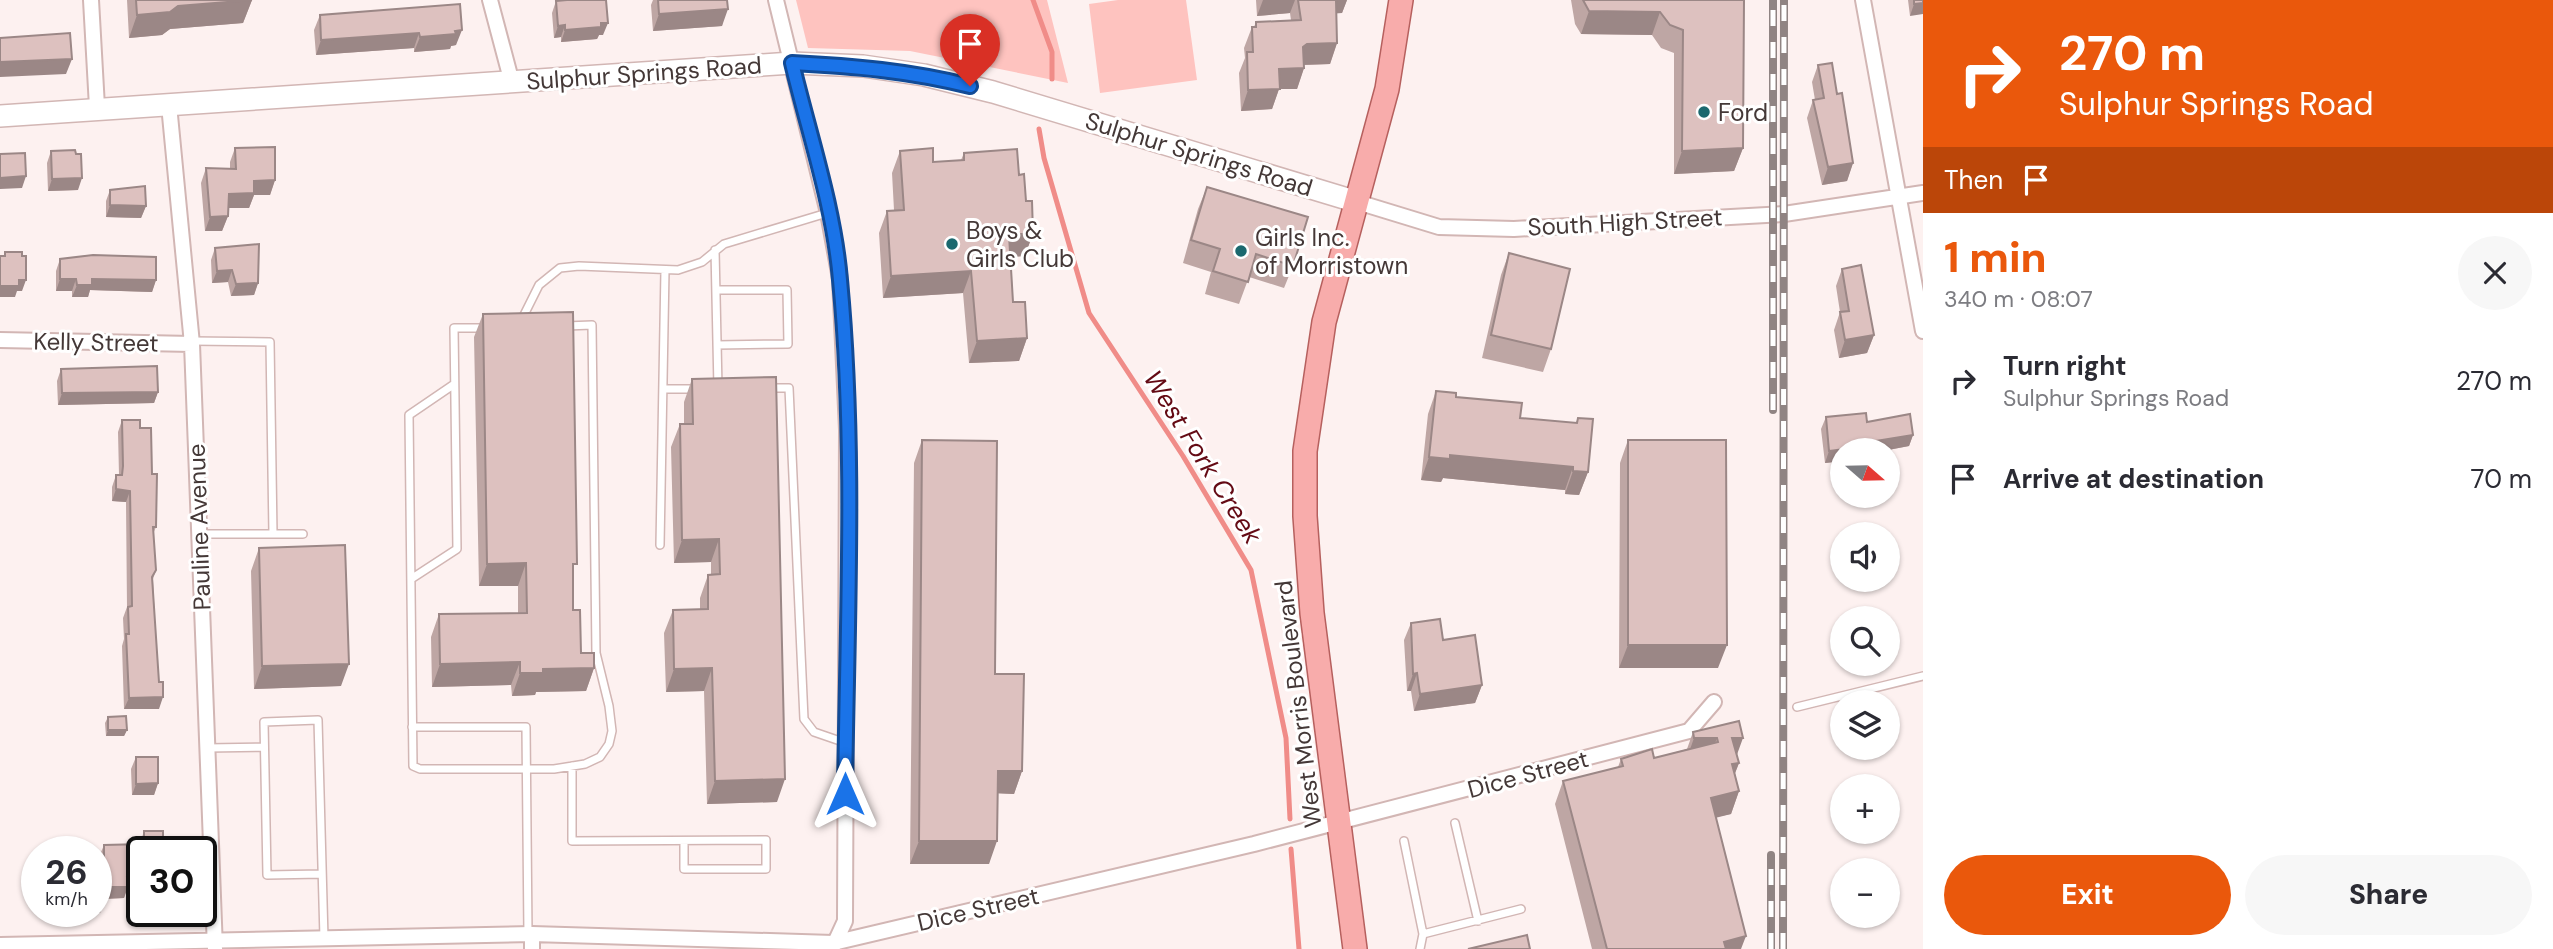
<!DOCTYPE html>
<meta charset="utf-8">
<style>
body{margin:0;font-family:"DM Sans",sans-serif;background:#f7f7f7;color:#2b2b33;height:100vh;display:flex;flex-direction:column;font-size:26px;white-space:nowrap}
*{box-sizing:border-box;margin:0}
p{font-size:23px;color:#7c7c81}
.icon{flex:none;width:38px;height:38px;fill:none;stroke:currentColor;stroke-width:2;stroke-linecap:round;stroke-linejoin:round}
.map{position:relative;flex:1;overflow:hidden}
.side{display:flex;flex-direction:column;background:#fff;width:630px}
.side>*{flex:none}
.hud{background:#ea580c;color:#fff;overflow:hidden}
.needle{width:46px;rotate:110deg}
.tools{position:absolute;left:1830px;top:438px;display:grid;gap:14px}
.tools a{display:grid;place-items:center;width:70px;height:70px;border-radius:50%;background:#fff;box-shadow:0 2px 5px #0004;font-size:35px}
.speed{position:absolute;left:21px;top:836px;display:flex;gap:14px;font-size:35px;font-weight:700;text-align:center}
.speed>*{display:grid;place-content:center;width:91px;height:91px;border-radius:50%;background:#fff;box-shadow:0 2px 5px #0004;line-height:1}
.speed small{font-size:18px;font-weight:400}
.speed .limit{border:4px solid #111;border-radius:10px;background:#fff;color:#111}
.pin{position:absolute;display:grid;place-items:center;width:60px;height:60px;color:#fff;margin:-72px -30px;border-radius:50% 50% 50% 0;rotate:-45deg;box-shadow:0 0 7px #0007}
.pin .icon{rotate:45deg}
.me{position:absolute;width:77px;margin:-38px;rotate:0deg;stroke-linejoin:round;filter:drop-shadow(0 0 5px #0008)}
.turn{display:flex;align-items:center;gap:24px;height:147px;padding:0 21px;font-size:32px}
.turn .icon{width:91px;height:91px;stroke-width:2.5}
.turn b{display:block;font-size:49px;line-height:60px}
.then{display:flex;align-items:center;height:66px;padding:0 21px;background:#0003;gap:14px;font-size:26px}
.round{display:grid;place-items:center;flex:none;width:74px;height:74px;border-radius:37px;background:#f7f7f7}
.overview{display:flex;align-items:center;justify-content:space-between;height:119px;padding:0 21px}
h1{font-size:42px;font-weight:800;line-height:52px;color:#ea580c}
.cta{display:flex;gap:14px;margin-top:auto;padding:14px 21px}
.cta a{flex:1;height:80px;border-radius:42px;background:#ea580c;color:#fff;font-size:28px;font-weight:800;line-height:80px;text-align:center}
.cta a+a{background:#f7f7f7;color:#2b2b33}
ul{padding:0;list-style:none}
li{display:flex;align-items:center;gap:21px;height:98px;padding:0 21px}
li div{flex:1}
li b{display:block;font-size:26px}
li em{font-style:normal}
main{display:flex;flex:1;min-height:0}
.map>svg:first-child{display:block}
.green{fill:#fec3bf}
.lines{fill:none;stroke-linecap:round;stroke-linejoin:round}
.stream{stroke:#f08c88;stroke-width:5}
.lane-casing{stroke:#d2b6b4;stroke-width:10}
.street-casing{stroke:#d2b6b4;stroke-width:18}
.secondary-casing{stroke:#d2b6b4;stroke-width:24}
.primary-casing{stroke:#b6605e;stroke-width:26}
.lane{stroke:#fff;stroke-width:7}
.street{stroke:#fff;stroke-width:14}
.secondary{stroke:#fff;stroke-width:21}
.primary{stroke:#f8acab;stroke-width:23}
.rail-casing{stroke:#908483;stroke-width:8}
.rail{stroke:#fff;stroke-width:5;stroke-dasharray:16;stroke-linecap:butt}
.wall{fill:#bea6a4}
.shaded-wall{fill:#9b8786}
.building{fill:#ddc1bf;stroke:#9b8786;stroke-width:2}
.route-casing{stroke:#114b97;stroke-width:18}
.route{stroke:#1a73e8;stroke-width:12}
.poi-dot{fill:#1b686e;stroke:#fff;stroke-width:2.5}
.labels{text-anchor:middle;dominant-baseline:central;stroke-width:6;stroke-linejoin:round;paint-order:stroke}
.street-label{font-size:24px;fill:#443837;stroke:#fff}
.poi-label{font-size:24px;fill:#443837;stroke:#fff;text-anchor:start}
.water-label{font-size:26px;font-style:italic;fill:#640a14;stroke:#fff}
</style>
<main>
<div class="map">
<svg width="1923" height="949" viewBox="0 0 1923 949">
<rect width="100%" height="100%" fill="#fdf1f0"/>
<path class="green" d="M796,0H1047L1068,83L910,51L808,48Z
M1118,0H1186L1197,80L1100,93L1089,4Z"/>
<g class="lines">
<path class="stream" d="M1033,0L1052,52V79
M1039,129L1044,158L1089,313L1183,456L1251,570L1286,738L1290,819
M1291,849L1299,949"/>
<defs>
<path id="lane" d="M715,250L718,388
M716,290H787L788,344L717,345
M522,319L539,285L560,268L579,266L678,270L702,262L724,244L827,213
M192,341L270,342L273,534H199
M453,385L409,415L413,766L420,769H554L585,764L600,757L609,744L612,731L609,706L596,653L592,325L566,326
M768,388H789L804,719L814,732L846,743
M663,389H697
M273,534H303
M660,545L665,270
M411,579L457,549L454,328H484
M1797,707L1923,676
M412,727H526L528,934
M207,748L264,747
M572,766V841L766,840V869H684V841
M1455,823L1478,921
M1404,841L1423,934L1420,949
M322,874L267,875L264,722L318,720L324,938
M1423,934L1521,909"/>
<path id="street" d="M91,0L97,107
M490,0L512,83
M776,0L828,213L840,279L847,430L845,921L833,947
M1863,0L1923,331
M169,105L192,344L215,949
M1354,201L1439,227L1514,229L1784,214L1923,193
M0,340L192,344
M532,934V949
M0,945L532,934L833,943L1254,844L1689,731L1714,702"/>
<path id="secondary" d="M0,116L792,63L863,66L924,75L993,92L1354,201"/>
<path id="primary" d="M1355,949L1312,613L1305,516V451L1324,322L1387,89L1401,0"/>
</defs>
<use href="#lane" class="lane-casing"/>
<use href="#street" class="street-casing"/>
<use href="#secondary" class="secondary-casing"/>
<use href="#primary" class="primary-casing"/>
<use href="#lane" class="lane"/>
<use href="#street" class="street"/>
<use href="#secondary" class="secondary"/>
<use href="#primary" class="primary"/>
<defs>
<path id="rail" d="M1773,410V0
M1771,949V855
M1783,949L1784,0"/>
</defs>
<use href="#rail" class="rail-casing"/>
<use href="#rail" class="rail"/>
</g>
<path class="wall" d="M127,0H252L243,23L170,29L162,35L129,38Z
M653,0H727L722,26L653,31L651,5Z
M1256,0H1347L1342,13H1336L1337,43L1330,64L1304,65V68L1297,89H1279L1272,109L1241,111L1239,73L1245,58L1244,48L1252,27H1254L1256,22L1291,20L1290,13L1257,16Z
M1571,0H1744L1743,148L1734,171L1674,174V53L1661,48L1652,35L1581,34L1575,24Z
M1908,0H1923L1910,16Z
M556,1L603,35H599L597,39L561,42V37L554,38L552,13Z
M460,4L456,45L451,46L450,49L414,52V48L316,55L314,30L320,15Z
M1818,65L1837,94L1853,163L1847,181L1822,185L1807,118L1813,100H1815L1812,82Z
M235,148L275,180L270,195H254L249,208H228V216L222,231H205L201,183L206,168L230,169V162Z
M51,151L76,154L78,190L48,191L47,163Z
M900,151L933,162L961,160L964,153L1019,175L1033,233L1025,256L1011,257L1013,302L1027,338L1019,361L969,363L963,293L883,298L879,233L887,211L894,210L892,173Z
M1207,187L1293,266L1284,288L1249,277L1239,304L1205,294L1211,272L1183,263L1198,209Z
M110,190L146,206L141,218L106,217V201Z
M215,248L258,283L254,295L231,296L228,282L212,283L211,260Z
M1509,253L1551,349L1543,372L1482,358L1501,275Z
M60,259L156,280L152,292L90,290L88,297H72V291H56V271Z
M1842,269L1874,335L1867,353L1839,358L1834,330L1840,312L1836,286Z
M483,314L573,575V610L581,653L594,668L586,691L536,692L535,695L512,696L511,685L432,687L431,637L439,614L518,613V586H479L474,337Z
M61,369L158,392L154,403L58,405L57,381Z
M692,379L777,802L707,804L704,691L666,692L664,633L673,610L700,609V598L708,575H711V562L674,563L671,447L680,424H684V402Z
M1436,391L1520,418L1576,423L1578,418L1588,472L1579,495L1565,494V490L1443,478L1441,482L1421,480L1428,414Z
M1826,417L1867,422L1913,435L1909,446L1888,450H1843V461L1825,463L1821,429Z
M122,420L140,428L152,474L156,527L153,534L156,570L153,579L159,709H124L122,646L124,639L123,618L127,607L126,502L112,501V487L116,475H119L118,432Z
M922,440L995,674L1022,771L1014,794L997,793L989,864H910L914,463Z
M1628,440L1718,668H1619L1620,463Z
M259,548L341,686L254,689L251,571Z
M1411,623L1443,640L1482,685L1475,703L1414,711L1411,691H1407L1404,640Z
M108,717L127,730L124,736H106L105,723Z
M1739,721L1737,756L1739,763L1735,773L1739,791L1731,814L1716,817L1741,949H1592L1555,804L1563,781L1618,767L1621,759L1654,758L1687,749L1693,732Z
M136,757L158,783L154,795H132L131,769Z
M144,831H163L142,852V888L127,889L124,898L104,899L100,913L81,912H96L99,857L104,845L140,844Z
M31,860L37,896H27V872Z"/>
<path class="shaded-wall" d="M252,0L243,23L170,29L162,35L129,38L137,15L178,6Z
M1263,0H1295L1290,13L1257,16Z
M1333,0H1347L1342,13L1328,14Z
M1923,3V14L1910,16L1914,4Z
M728,9L722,26L653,31L659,14Z
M1589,11L1660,12L1652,35L1581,34Z
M601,23H608L603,35H599L597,39L561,42L565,30Z
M565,25L561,37L554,38L558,26Z
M462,30L456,45L451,46L450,49L414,52L420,37Z
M419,33L414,48L316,55L321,40Z
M1337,43L1330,64L1299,65L1303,47L1307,44Z
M72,59L66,74L0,77V62Z
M1304,68L1297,89H1279L1272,109L1241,111L1248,90L1279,69Z
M1743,148L1734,171L1674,174L1682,151Z
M1853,163L1847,181L1822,185L1828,167Z
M26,176L22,188L0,189V178Z
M82,178L78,190L48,191L52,179Z
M275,180L270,195H254L249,208H224L229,194L254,181Z
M110,205L146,206L141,218L106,217Z
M228,216L222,231H205L210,217Z
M1033,233L1025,256L1001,257L1009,235Z
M232,270L228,282L212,283L217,271Z
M971,271L963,293L883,298L891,276Z
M60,279H76L72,291H56Z
M92,279L156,280L152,292L90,290L88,297H72L77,285Z
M19,280H26L22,291H17L15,297H0V286Z
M258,283L254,295L231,296L236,284Z
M1874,335L1867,353L1839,358L1845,340Z
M1027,338L1019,361L969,363L977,341Z
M158,392L154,403L58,405L62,393Z
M1913,435L1909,446L1888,450H1843V461L1825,463L1829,451L1869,442Z
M1450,455L1573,467L1565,490L1443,478L1441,482L1421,480L1429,457Z
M1573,471L1588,472L1579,495L1565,494Z
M116,489L130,491L126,502L112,501Z
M719,539L711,562L674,563L682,540Z
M526,563L518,586H479L487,564Z
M1628,645H1727L1718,668H1619Z
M520,662L511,685L432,687L440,664Z
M349,664L341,686L254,689L262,666Z
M594,668L586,691L536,692L535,695L512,696L520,673L543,669Z
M712,668L704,691L666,692L674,669Z
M1417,673L1411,691H1407L1413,674Z
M1482,685L1475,703L1414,711L1420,694Z
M163,697L159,709H124L129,698Z
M108,730H127L124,736H106Z
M1694,738H1717L1708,761H1686Z
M1732,738H1743L1735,760Z
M1739,763L1730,786L1732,764Z
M998,771H1022L1014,794L989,793Z
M785,779L777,802L707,804L715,781Z
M158,783L154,795H132L136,784Z
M1739,791L1731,814L1703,821L1711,798Z
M919,841H997L989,864H910Z
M127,877H142V888L127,889L124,898L100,899L104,887Z
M31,885H37V896H27Z
M96,901H104L100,913L81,912H96Z
M1746,936L1741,949H1721L1724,942Z"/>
<path class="building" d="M136,0H252L178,6L170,12L137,15Z
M567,0H606L608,23H601V27L565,30V25L558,26L556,1Z
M658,0H727L728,9L659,14Z
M1298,0H1336L1337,43L1307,44L1303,47L1304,68L1279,69L1280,89L1248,90L1247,52H1253L1252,27H1256V22L1301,20Z
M1583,0H1744L1743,148L1682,151L1683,30L1670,25L1660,12L1589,11Z
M1914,0H1923V3L1914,4Z
M460,4L462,30L455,31L456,34L420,37L419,33L321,40L320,15Z
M70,33L72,59L0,62V38Z
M1832,63L1837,94L1842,93L1853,163L1828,167L1813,100L1824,98L1818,65Z
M275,147V180L254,181V193L229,194L228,216L210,217L206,168L236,169L235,148Z
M933,148V162L964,160V153L1017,149L1019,175L1024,174L1026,201H1032L1033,233L1009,235L1013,302H1025L1027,338L977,341L971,271L891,276L887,211L904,210L900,151Z
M75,150L76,154H81L82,178L52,179L51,151Z
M25,153L26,176L0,178V154Z
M145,186L146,206L110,205V190Z
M1207,187L1308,217L1293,266L1256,254L1248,282L1213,271L1220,249L1191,240Z
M259,244L258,283L236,284L232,270L217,271L215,248Z
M5,252H22V256H26V280H19V286H0V256H5Z
M1509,253L1570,269L1551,349L1491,335Z
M93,255L156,257V280L92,279V285H77L76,279H60V259Z
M1861,265L1874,335L1845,340L1840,312L1849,311L1842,269Z
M573,312L577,564H573V610H580L581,653H594V668L543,669V673H520V662L440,664L439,614L527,613L526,563L487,564L483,314Z
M157,366L158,392L62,393L61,369Z
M776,377L785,779L715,781L712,668L674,669L673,610L708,609V575L720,574L719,539L682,540L680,424H693L692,379Z
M1436,391L1456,393V397L1522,403L1520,418L1577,423L1578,418L1593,419L1588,472L1573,471V467L1450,455V459L1429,457Z
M1866,413L1867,422L1910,414L1913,435L1869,442V446L1829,451L1826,417Z
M122,420H140V428H151L152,474H157L156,527H153L156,570L152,577L159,682H163V697L129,698L126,634H129L128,607L132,606L130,491L116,489V475H122L123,466Z
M922,440L997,441L995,674H1024L1022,771H998L997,841H919Z
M1628,440H1726L1727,645H1628Z
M345,545L349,664L262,666L259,548Z
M1440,619L1443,640L1475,635L1482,685L1420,694L1417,673L1413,674L1411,623Z
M126,716L127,730H108V717Z
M1739,721L1743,738H1732L1739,763L1732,764L1739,791L1711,798L1746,936L1724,942L1726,949H1607L1563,781L1623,766L1621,759L1652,749L1654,758L1718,742L1717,738H1694L1693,732Z
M136,757H158V783L136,784Z
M144,831H163V852H142V877H127L128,887H104V901H96V859H104V845L144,844Z
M46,849H69V852H46Z
M31,860H37V885H31Z
M1527,935L1530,949H1468Z"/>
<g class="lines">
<defs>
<path id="route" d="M845,794C847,625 856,448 840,280C834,207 809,134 792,63C853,66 910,71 970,86"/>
</defs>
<use href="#route" class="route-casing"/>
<use href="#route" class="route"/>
</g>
<g class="poi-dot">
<circle cx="1704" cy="112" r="7"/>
<circle cx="952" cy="244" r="7"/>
<circle cx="1241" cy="251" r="7"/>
</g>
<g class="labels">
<g class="street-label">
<text transform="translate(644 73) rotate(-4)">Sulphur Springs Road</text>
<text transform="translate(1199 154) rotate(17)">Sulphur Springs Road</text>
<text transform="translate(1625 222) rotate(-3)">South High Street</text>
<text transform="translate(96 342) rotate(1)">Kelly Street</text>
<text transform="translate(199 527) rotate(-92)">Pauline Avenue</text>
<text transform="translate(1298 704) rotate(-97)">West Morris Boulevard</text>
<text transform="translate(1528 774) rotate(-15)">Dice Street</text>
<text transform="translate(978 909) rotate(-13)">Dice Street</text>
</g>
<g class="poi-label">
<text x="1718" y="112">Ford</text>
<text x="966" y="230">Boys &amp;<tspan x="966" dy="28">Girls Club</tspan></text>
<text x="1255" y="237">Girls Inc.<tspan x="1255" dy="28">of Morristown</tspan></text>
</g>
<g class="water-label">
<text transform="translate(1203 457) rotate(58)">West Fork Creek</text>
</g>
</g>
</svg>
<div class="tools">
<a><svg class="needle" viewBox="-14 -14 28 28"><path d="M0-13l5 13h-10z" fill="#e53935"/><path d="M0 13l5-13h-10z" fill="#7c7c81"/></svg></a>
<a><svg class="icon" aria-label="sound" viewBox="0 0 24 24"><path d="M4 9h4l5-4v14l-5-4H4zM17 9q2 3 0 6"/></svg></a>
<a><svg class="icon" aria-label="search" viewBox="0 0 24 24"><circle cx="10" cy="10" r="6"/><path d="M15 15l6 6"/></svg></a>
<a><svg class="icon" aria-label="layers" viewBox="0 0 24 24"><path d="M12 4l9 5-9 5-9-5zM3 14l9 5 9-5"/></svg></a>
<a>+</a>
<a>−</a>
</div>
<div class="speed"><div>26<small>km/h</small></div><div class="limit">30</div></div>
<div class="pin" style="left:970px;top:86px;background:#d93025"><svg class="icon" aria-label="arrive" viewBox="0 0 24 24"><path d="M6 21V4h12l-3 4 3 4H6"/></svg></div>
<svg class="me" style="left:845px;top:794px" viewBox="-20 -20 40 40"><path d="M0-17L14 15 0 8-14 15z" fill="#1a73e8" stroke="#fff" stroke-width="4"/></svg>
</div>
<section class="side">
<div class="hud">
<div class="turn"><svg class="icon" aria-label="right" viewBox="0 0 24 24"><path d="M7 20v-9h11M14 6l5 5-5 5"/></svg><div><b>270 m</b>Sulphur Springs Road</div></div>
<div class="then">Then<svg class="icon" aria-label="arrive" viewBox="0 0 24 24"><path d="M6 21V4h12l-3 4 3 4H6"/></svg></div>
</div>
<div class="overview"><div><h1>1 min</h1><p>340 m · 08:07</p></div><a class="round"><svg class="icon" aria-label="close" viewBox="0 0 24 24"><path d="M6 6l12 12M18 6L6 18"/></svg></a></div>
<ul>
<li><svg class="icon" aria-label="right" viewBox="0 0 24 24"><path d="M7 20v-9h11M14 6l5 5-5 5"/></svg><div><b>Turn right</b><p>Sulphur Springs Road</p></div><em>270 m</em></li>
<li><svg class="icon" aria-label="arrive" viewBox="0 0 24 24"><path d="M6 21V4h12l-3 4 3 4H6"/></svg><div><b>Arrive at destination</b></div><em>70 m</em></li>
</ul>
<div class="cta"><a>Exit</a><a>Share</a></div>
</section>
</main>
